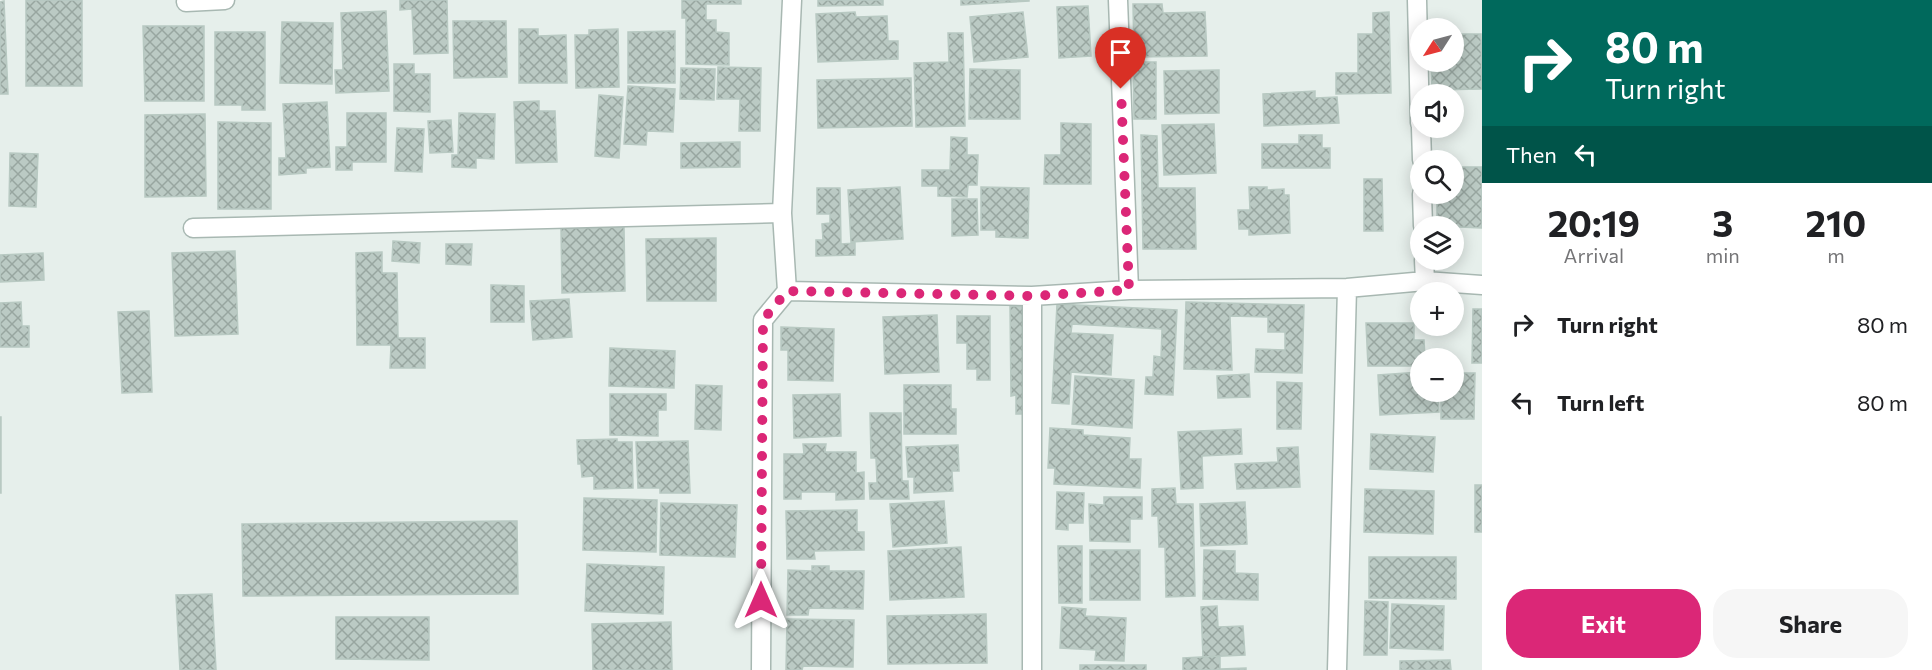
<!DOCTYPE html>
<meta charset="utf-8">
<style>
body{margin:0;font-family:Commissioner,sans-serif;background:#f6f6f6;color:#202124;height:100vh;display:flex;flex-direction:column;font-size:22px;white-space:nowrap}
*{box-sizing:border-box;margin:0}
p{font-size:20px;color:#757577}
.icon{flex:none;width:33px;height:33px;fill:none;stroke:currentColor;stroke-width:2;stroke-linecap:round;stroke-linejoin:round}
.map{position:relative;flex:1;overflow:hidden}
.side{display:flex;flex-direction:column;background:#fff;width:450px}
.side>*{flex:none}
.banner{background:#00695c;color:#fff;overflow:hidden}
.needle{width:39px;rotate:234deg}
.fabs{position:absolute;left:1410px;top:18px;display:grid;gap:12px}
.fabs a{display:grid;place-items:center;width:54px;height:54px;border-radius:50%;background:#fff;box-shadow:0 3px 15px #0003;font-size:30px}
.pin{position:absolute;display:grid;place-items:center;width:51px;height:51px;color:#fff;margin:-62px -26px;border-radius:50% 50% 50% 0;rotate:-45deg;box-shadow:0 0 6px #0007}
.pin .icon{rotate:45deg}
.me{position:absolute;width:66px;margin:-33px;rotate:0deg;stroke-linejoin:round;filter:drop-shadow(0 0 4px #0008)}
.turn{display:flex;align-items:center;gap:21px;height:126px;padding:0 24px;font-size:27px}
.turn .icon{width:78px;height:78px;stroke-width:2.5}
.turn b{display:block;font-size:42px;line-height:51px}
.then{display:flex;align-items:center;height:57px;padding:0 24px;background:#0003;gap:12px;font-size:22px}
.eta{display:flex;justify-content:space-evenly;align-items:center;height:102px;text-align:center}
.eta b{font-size:36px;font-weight:700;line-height:42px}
.cta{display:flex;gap:12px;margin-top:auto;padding:12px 24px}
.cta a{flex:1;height:69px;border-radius:24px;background:#db2777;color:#fff;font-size:24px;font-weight:700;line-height:69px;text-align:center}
.cta a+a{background:#f6f6f6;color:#202124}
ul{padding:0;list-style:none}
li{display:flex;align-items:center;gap:18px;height:78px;padding:0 24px}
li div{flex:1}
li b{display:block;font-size:22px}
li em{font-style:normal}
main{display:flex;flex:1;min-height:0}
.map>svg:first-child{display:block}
.building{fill:url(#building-cross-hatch);stroke:#b8c9c2;stroke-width:1.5}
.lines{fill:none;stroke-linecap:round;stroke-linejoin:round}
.minor-casing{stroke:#a8b8b2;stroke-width:21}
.minor{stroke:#fff;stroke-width:18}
.route{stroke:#db2777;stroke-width:10;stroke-dasharray:0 18}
</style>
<main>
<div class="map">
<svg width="1482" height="670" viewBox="0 0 1482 670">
<defs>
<pattern id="building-cross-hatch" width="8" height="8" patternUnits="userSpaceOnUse" patternTransform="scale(1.5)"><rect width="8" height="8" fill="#bbcac4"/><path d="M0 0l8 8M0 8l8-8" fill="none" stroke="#98a6a0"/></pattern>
</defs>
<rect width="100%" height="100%" fill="#e6efeb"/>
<path class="building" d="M26,0H82V86H26Z
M400,0H447L448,53L414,54L412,9L400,10Z
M682,0H741V4H706V20H716V32L729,33V65L686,64V18H682Z
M818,0H883V5L818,6Z
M961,0H1029V1L961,5Z
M4,1L8,94H0V2Z
M1133,4H1162L1163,13L1205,12L1207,56L1134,57Z
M1088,6L1091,56L1059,58L1057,7Z
M386,11L389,91L336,93L335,70H343L341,13Z
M855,12L856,17L887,16L888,41H898V59L818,62L816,14Z
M1023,12L1028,57L974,62L970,17Z
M1389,12L1391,93L1336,94V73H1358V34H1373V13Z
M453,21H506L507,77L454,78Z
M282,22L333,23L332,84L280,83Z
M143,26H204V101H145Z
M519,29H538V36L566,35L567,83H519Z
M618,29L619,87L576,88L575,35H589V30Z
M675,31V83H628V32Z
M215,32H265V110H242V105H215Z
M948,33H963L965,126L916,127L914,63L949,62Z
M1454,34H1481L1482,89L1432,90L1431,62H1454Z
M1133,62H1156V119H1134Z
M394,64H414V74H430V112L394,111Z
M718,67L761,68L760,131H739L740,99H717Z
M681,68L715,69L714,100L680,99Z
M970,69L1020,70V119H969Z
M1219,70V113L1165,114L1164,71Z
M911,78L912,126L818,128L817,80Z
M628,86L675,89L673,132L647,131L646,145L624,144Z
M1315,91V98L1337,97L1339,123L1264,126L1263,94Z
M599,95L623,97L619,158L595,156Z
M539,101V111H555L557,162L516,163L514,102Z
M327,102L330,167L306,168V173L279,175V158H286L283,104Z
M347,113H386V162H352V170H336V147H347Z
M459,113L495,114L494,159L476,158V168L452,167V155H458Z
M205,114L206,196L145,197V115Z
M451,120L453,152L430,153L428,121Z
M218,122L271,123V209H218Z
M1061,123L1091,124V184H1044L1045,155H1061Z
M1214,124L1216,173L1164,175L1162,125Z
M397,128L424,129L422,172L395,171Z
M1141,135L1157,136L1158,188H1195L1196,249H1143Z
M1299,135H1322V148H1330V168H1262V144H1299Z
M951,137L967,138V155H978L977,185H968L967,197L938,196V186H922V170H950Z
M740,142V167L681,168V143Z
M10,153L38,154L36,207L9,206Z
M1454,164H1455V167H1482V228L1437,226V194H1454Z
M1364,179H1382L1383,231H1364Z
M900,187L903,239L851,242L848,190Z
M981,187L1029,188L1028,238L996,237V230H981Z
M1249,187H1267V190L1284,189V195H1289L1290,233L1249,235V229H1239L1238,210H1250Z
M817,188H840L841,244L855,243V255L816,256V240H823L822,224L830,223V214H817Z
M952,199H977L978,235L952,236Z
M624,227L625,291L562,293L561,228Z
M716,238V301H647L646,239Z
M393,241L420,243L419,263L392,261Z
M446,244H472L471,265L446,264Z
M235,251L238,334L175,336L172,253Z
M382,252V273H397L398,338H425V368H390L391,345H357L356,253Z
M43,253L44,280L0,282V255Z
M491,285L524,286V322H491Z
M569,299L572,337L533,340L530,301Z
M21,302L22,326H29V347H0V303Z
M1186,302L1304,305L1302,373L1255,372L1256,349L1285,350V332H1268V317L1230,316L1232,370L1184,369Z
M1057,304L1177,310L1173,395L1145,394L1146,377H1153L1154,356L1161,357L1162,329L1072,324L1071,333L1113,335L1111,375L1071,372L1069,404L1052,403Z
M1010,306H1036L1029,414H1016V395L1011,396Z
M1473,309H1482V363H1472Z
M149,311L152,392L122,393L118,312Z
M937,315L939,372L885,374L883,317Z
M957,316H990V380H977V369H967V343H957Z
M1366,323H1414V340H1424L1425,358H1420V366H1368Z
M781,327L834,329L833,381L788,380V350H781Z
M610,348L675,351L674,388L609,386Z
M1420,372V392H1438L1439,412L1380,415L1378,375Z
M1454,373H1475L1474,419H1441V392H1454Z
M1249,374L1250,397L1218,398L1217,376Z
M1075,376L1134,380L1132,428L1072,424Z
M1277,382L1302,383L1301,429H1277Z
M696,385L722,386L721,430L695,429Z
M904,385H951V409H956V434H904Z
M610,394H666V410H658V436L610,435Z
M840,394L841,436L794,438L793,395Z
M870,413H901L902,481H908L909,499H870L869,483H877L876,458H871Z
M0,417H1V493H0Z
M1050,428L1083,430V435L1130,438L1129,459H1141L1140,488L1054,484L1055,468H1048Z
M1241,429L1242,454L1202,456L1203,488L1181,489L1178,432Z
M1371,434L1435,437L1433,472L1370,469Z
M617,439V442H632L633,488L594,489V476L582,477L581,464H578L577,440Z
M688,441L690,493H660V488H638L636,442Z
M803,444H826L825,452H856V473L864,472V499L836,500V492H801V499H784V454H804Z
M958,445L959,471H952L953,491L914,493V477H908L906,447Z
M1298,447L1300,487L1237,489L1235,464L1278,462L1277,448Z
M1475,485H1482V532H1475Z
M1175,488L1176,504H1193L1195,596L1166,597L1165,547H1159L1158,516H1152V489Z
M1365,489L1434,491L1433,534L1364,532Z
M1057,492L1084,493L1083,523H1068V530L1056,529Z
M1104,497H1142V519H1130V542L1090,541L1089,504L1104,505Z
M584,498L657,500L656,552L583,550Z
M944,501L947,543L893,547L890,504Z
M1245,502L1247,544L1201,546L1200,504Z
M661,503L737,505L735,557L660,555Z
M857,510V532H864V550L814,551L815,559H787L786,511Z
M517,521L518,594L243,596L242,524Z
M1058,546H1082V603H1059Z
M961,547L964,597L890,600L888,551Z
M1090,550H1140V600H1090Z
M1204,550L1235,551V573L1258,574V600L1203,599Z
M1369,557H1456V599L1369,598Z
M587,564L664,567L663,614L585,611Z
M812,566H829V571H864L863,609L809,608L808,615H787L788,570L812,571Z
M212,594L216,670H180L176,595Z
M1365,601L1388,602L1387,655H1364Z
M1392,604L1444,606L1443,650L1390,648Z
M1217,606L1218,627L1243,626L1245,655L1203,657L1201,607Z
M1062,607L1086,609L1085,616L1126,618L1124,661L1095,660L1096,650L1060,648Z
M986,614L987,663L888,664L887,616Z
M336,617H429V660L336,659Z
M787,619L854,620L853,667L803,666L802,670H786Z
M671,622L672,670H593L592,624Z
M1220,656V669L1246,668V670H1183V658Z
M1450,660L1451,670H1400V661Z
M1080,665H1146V670H1080Z"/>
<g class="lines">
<defs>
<path id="minor" d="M1118,0L1129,290
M1417,0L1420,123
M186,2L225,0
M1421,128L1422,160
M1422,194L1423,226
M193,228L782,213
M1424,260L1425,281
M787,291L1032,296L1129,290L1347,288L1425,281L1482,285
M1032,296V670
M761,670L763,320L787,291L782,213L792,0
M1337,670L1347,288"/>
</defs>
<use href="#minor" class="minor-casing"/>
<use href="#minor" class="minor"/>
</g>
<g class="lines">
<path class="route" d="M761,600L763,320L787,291L1032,296L1129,290L1121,89"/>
</g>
</svg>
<div class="fabs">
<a><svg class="needle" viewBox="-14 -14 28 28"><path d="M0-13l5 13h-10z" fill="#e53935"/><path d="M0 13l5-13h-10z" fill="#757577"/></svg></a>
<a><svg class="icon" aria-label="sound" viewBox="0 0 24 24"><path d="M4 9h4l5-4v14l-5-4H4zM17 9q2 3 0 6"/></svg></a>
<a><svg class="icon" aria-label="search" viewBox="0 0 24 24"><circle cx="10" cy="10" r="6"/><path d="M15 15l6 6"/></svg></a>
<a><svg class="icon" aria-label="layers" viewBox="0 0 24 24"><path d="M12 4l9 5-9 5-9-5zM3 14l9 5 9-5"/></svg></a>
<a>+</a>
<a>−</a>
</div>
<div class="pin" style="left:1121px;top:89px;background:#d93025"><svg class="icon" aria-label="arrive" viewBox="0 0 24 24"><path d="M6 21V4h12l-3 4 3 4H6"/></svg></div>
<svg class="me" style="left:761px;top:600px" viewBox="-20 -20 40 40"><path d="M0-17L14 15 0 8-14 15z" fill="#db2777" stroke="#fff" stroke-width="4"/></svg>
</div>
<section class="side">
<div class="banner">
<div class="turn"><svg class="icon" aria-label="right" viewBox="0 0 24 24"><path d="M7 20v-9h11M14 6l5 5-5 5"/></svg><div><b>80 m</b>Turn right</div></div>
<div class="then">Then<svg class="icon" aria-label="left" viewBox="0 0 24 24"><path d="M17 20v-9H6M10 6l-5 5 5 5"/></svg></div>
</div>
<div class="eta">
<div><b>20:19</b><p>Arrival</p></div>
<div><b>3</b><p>min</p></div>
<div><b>210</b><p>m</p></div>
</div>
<ul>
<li><svg class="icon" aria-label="right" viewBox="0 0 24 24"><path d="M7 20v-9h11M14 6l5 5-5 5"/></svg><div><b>Turn right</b></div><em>80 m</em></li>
<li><svg class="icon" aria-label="left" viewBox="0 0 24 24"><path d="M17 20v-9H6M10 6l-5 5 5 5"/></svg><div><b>Turn left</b></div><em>80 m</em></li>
</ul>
<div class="cta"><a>Exit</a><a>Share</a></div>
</section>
</main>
